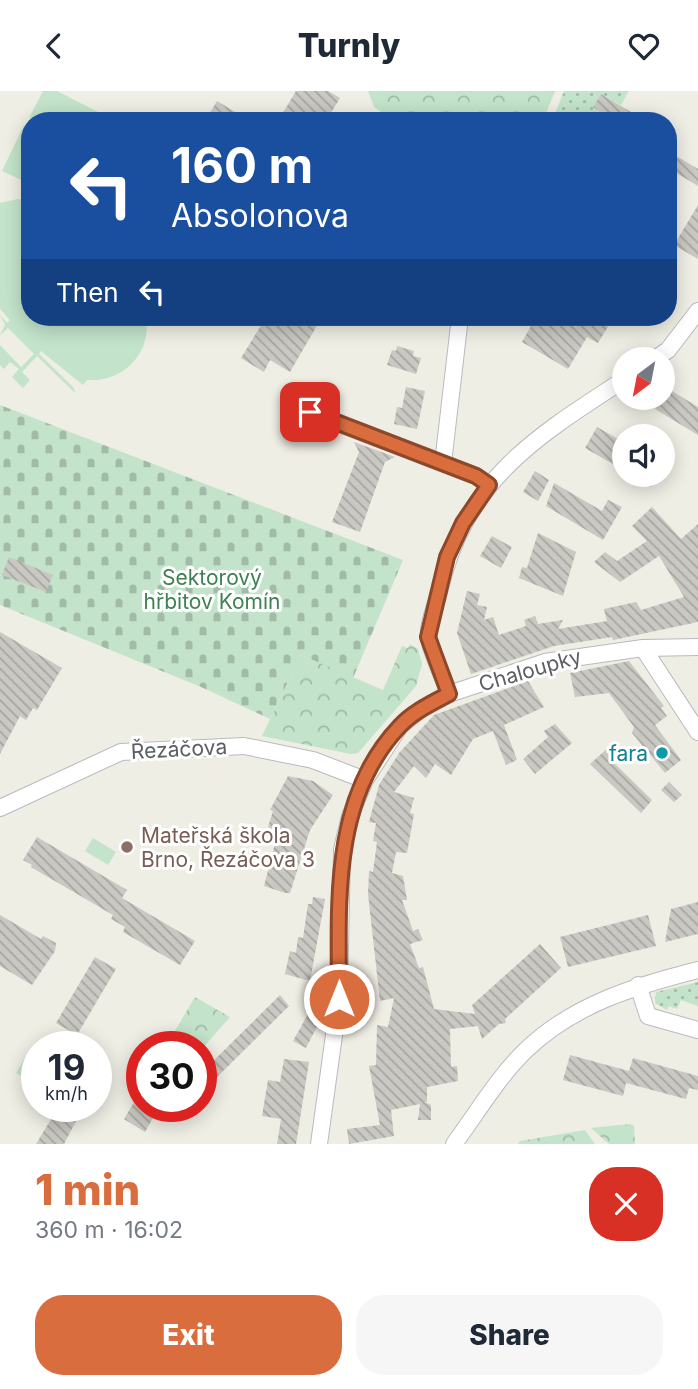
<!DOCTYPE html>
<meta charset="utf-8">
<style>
body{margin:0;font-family:Inter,sans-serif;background:#f6f6f7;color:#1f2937;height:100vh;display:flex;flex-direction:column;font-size:26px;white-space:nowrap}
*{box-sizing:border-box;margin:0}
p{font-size:23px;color:#747a83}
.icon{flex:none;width:38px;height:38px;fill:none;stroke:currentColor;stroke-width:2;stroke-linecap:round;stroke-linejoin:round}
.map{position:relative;height:1053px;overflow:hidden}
.panel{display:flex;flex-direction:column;background:#fff;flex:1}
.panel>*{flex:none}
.hud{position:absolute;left:21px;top:21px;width:656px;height:214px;border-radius:28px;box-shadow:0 4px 18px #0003;background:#1a4fa0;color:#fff;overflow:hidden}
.needle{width:46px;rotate:212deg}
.buttons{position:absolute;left:612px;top:256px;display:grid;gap:14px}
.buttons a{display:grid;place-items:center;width:63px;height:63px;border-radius:50%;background:#fff;box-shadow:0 4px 18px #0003;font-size:35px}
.speed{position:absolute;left:21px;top:940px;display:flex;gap:14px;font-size:35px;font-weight:700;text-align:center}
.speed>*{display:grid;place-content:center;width:91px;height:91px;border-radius:50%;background:#fff;box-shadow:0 4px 18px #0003;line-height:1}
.speed small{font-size:18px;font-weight:400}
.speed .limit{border:10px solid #d22;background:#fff;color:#111}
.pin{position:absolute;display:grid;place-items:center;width:60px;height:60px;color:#fff;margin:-30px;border-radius:14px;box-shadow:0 4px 10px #0006}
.me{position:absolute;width:77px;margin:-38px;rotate:0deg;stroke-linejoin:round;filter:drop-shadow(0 0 5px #0008)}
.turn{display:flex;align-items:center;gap:24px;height:147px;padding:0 35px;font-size:32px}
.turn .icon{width:91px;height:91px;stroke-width:2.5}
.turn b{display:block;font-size:49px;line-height:60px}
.then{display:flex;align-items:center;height:66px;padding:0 35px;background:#0003;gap:14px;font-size:26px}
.round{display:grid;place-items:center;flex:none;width:74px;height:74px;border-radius:28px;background:#f6f6f7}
.headline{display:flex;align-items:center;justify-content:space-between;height:119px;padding:0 35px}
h1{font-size:42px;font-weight:800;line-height:52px;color:#da6d3e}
.primary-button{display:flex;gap:14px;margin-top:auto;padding:14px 35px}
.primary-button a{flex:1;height:80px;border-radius:28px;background:#da6d3e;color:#fff;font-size:28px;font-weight:800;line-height:80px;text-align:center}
.primary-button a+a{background:#f6f6f7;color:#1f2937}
header{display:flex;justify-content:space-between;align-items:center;height:91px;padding:0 35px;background:#fff;font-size:32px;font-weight:800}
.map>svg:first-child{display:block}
.grass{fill:url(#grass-dots)}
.cemetery{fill:url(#cemetery-stones)}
.park{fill:url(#park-crowns)}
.pitch{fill:#c3e3ca}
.building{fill:url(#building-back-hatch)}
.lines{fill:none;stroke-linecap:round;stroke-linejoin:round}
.street-casing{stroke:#b9babf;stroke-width:18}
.street{stroke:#fff;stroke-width:16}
.route-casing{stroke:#8e4728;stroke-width:18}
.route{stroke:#da6d3e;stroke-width:12}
.culture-dot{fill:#0f9aa8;stroke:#fff;stroke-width:2.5}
.education-dot{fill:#8d6e63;stroke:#fff;stroke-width:2.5}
.labels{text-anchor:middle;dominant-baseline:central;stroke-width:6;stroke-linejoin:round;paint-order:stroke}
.park-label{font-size:21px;fill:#3d8250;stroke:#fff}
.street-label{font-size:21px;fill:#5c5e64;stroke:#fff}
.culture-label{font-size:21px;fill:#0d838f;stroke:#fff;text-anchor:end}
.education-label{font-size:21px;fill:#785e54;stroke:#fff;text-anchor:start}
</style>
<header><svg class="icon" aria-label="back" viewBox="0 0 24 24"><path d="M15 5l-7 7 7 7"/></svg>Turnly<svg class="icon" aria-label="heart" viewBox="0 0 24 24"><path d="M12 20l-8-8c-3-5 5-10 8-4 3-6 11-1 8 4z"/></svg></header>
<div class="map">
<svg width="698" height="1053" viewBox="0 0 698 1053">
<defs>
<pattern id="grass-dots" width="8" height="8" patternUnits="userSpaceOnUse" patternTransform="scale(1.75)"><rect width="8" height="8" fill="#c3e3ca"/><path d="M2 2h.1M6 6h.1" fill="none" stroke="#a2bba8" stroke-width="1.8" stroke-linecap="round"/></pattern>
<pattern id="cemetery-stones" width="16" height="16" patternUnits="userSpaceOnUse" patternTransform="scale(1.75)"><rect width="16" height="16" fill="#c3e3ca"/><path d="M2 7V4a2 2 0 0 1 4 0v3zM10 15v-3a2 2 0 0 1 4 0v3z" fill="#a2bba8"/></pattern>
<pattern id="park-crowns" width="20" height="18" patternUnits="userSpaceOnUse" patternTransform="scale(1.75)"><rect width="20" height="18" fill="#c3e3ca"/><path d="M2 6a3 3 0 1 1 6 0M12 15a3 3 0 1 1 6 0" fill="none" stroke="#a2bba8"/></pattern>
<pattern id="building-back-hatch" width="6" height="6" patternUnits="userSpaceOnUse" patternTransform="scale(1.75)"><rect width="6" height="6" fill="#c9c8c2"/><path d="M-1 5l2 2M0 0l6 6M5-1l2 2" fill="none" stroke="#a6a6a1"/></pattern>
</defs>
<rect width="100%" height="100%" fill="#eeeee5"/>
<path class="grass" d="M564,0H629L621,14L601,3L594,16L612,27L610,30H552Z
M698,891V915L681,909L677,918L669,915L667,919L655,912L656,901Z"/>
<path class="cemetery" d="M0,314L403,469L353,587L301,564L270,628L201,596L0,514Z"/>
<path class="park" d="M368,0H555L543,30H394L374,16Z
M410,553L418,558L422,573L416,595L358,662L351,663L262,645L301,564L383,599L402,555L408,557Z
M195,906L230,926L201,959V956L166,955Z
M26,965L37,971V993L16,982Z
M630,1033L634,1035L635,1053H609L591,1037Z
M585,1039L595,1053H518L520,1050Z"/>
<path class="pitch" d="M43,0H57L108,26L107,30H33L29,27Z
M24,34L30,37V93L2,80Z
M18,108L30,110V226H146C152,263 123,291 87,289L83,294L41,260L39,263L74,297L75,302L37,265L22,281L30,289L23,297L12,286L19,278L10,271L4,278L0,274V254L21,276L34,263L8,237L0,244L5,234L0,224L7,232L10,229L0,218V112Z
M93,747L116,761L108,774L85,760Z"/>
<path class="building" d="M296,0H328L340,7L326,30H278Z
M601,3L631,21L626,30H616L593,16Z
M217,10L250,30H205Z
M668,60L698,78V95L668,77Z
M698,114V168L674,154Z
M266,226H322L290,281L270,269L264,281L241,267Z
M536,226H559L576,236L581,226H614L598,252L587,246L568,278L522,251Z
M397,255L414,260L413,265L421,267L416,283L387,274L392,259L396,260Z
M406,296L425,300L417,338L394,333L397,316L402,317Z
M667,297L698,316V344L655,318Z
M597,336L625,352V380L585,357Z
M354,351L395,366L385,371L360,441L332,431L359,361Z
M535,380L549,389L538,410L523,401Z
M630,383H659L651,396Z
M554,392L602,420L608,409L622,416L603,449L546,415Z
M652,416L681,448L698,433V531L613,549L612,546L554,555L471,583L457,542L467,500L480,503L477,514L487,516L484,529L493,526L499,544L526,535L524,529L535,525L538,533L563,529L558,538L607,530L604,518L636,511L641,519L684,506L659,465L620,491L594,471L605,461L617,470L647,450L632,435Z
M538,442L576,461L563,505L519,487L522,476L527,477Z
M492,445L512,456L501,477L480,465Z
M9,466L53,484L46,501L2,484Z
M0,541L62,577L37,619L33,617L26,629L20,625L0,663Z
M629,570L664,615L661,617L667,625L655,634L681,669L665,682L632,642L634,636L609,602L575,606L570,582Z
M528,590L544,616L504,634L517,669L506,674L493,640L473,648L451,684L435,673L426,687L414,675L394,701L414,707L410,722L414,723L407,762L396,761L392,782L403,785L407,809H402L413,840L418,838L423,849L410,853L419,877L423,876L434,918L475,923L472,914L540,853L561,877L505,928L506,932L499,933L482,948L478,935L450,938L451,976L457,975L458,990L427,996V1011H424L431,1014V1029H418L420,1013L391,1019L394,1045L349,1053L347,1038L380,1034L369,975L376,974L377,934L388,936L394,907L380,910L368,803L369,780L373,781L377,751L373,750L376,732L369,731L379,694L399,662L434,624Z
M555,633L572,652L535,683L523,668L548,646L544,640Z
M610,655L618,663L612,670L652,709L641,722L590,673Z
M288,685L313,690L333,704L310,739L290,802H285L264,795L278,741L268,736L273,720L270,719Z
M669,691L682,704L674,711L661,699Z
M37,746L127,799L122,807L195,850L180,874L123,841L125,836L111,828L113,824L31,776L32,774L23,769Z
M313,806L325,808L310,890L285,883L290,860L296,862L298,846L303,847L308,813H312Z
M698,811V843L665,851L671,818Z
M0,824L41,848L43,845L56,852L55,860L32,894L0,875Z
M648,824L656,855L568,876L560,846Z
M95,866L116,878L77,944L56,932Z
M280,904L289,915L211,992L201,982Z
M312,916L324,922L306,957L293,950Z
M570,964L629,980L633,967L698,985V999L689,997L686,1008L626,992L623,1005L563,989Z
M284,968L309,971L296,1053H277L281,1028L262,1025L268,989L280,991Z
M142,998V1015H160L145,1041L124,1028Z
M59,1015H84L64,1053H36Z"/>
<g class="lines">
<defs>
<path id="street" d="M655,268L668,259L698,220
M290,309L310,321L476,385L489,394
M443,372L460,226
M643,557L698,641
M449,603C443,585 433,566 429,548C427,535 436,514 439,501C465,389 534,347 625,288
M0,717L121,661L244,655L313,669L365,689
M638,894L648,925L698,939
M319,1053L339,908L342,758L350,725L365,689L400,635L420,619L449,603L545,571L643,557L698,556
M454,1053C477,1022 498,986 526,959C574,913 635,895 698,879"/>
</defs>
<use href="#street" class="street-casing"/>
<use href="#street" class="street"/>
</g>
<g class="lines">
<defs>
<path id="route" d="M310,321L476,385L489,394L463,432L447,466L428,546L449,603C432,612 413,621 400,635C330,708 339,815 339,908"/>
</defs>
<use href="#route" class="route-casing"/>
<use href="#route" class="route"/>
</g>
<circle class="culture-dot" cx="662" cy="662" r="7"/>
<circle class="education-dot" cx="127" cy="756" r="7"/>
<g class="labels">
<g class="park-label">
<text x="212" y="486">Sektorový<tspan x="212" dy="24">hřbitov Komín</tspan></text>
</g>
<g class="street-label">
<text transform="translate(530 579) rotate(-16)">Chaloupky</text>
<text transform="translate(179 658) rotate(-3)">Řezáčova</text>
</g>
<g class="culture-label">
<text x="648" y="662">fara</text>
</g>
<g class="education-label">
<text x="141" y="744">Mateřská škola<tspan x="141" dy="24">Brno, Řezáčova 3</tspan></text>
</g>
</g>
</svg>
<div class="buttons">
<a><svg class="needle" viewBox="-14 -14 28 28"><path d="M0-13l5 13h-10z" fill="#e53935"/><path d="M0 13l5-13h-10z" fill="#747a83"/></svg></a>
<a><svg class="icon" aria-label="sound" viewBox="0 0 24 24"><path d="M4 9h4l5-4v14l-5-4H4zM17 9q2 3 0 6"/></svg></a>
</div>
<div class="speed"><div>19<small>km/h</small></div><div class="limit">30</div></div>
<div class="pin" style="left:310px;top:321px;background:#d93025"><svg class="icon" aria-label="arrive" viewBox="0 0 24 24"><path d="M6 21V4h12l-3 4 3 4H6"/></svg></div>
<svg class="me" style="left:339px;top:908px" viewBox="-20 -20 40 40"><circle r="17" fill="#da6d3e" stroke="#fff" stroke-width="3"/><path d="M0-11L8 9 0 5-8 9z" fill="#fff"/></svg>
<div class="hud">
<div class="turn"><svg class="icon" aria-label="left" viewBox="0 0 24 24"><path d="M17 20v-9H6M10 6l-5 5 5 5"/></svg><div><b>160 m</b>Absolonova</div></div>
<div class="then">Then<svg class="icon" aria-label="left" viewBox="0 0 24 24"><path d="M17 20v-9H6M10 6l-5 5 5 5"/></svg></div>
</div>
</div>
<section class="panel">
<div class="headline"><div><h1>1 min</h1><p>360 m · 16:02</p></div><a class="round" style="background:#d93025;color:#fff"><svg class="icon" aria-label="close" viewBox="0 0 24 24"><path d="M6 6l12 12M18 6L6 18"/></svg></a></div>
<div class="primary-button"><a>Exit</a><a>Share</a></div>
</section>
